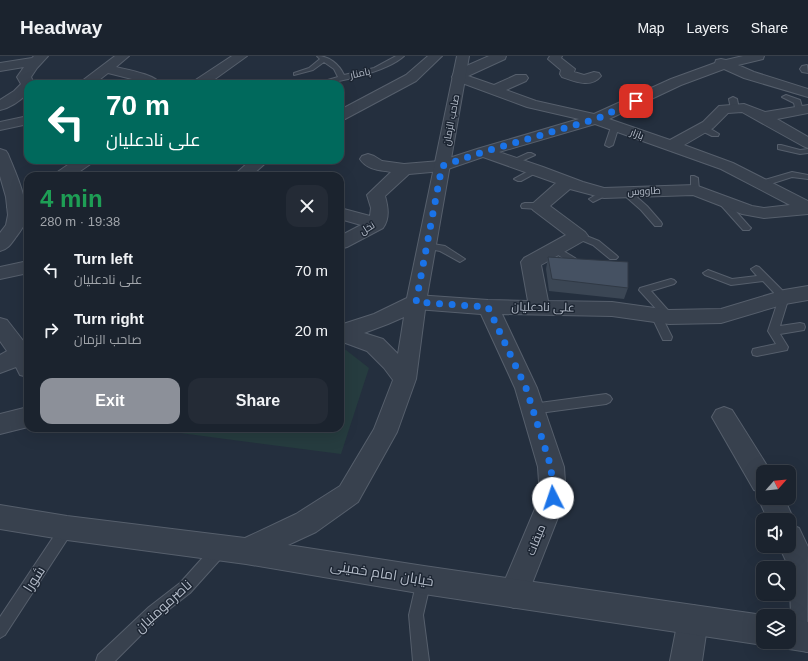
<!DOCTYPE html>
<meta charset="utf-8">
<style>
body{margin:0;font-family:Helvetica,Cairo,sans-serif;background:#242b36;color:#f1f3f6;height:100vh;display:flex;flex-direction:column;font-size:15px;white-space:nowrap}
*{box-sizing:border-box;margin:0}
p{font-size:13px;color:#a0a4aa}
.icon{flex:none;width:22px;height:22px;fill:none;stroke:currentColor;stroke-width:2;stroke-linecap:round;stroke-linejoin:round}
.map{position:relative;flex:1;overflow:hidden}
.drawer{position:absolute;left:24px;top:116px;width:320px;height:260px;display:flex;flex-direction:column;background:#1b232e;border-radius:12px;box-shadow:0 4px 16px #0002,0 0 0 1px #39404a}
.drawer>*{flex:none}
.banner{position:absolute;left:24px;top:24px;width:320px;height:84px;border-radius:12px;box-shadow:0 4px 16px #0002,0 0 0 1px #39404a;background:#00695c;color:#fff;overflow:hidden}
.needle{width:26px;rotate:63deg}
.fabs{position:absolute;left:756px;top:409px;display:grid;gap:8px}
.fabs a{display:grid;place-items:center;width:40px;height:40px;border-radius:8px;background:#1b232e;box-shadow:0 4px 16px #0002,0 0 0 1px #39404a;font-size:20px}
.pin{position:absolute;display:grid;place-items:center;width:34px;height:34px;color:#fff;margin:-17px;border-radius:8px;box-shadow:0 2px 6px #0006}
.me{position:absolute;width:44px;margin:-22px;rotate:356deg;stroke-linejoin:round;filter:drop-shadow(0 0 3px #0008)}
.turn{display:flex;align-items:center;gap:14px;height:84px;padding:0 16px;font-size:18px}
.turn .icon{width:52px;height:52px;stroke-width:2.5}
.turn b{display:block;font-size:28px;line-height:34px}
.round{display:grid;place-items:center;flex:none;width:42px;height:42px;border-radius:12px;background:#242b36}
.summary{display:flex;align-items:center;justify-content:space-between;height:68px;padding:0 16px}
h1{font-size:24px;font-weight:800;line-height:30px;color:#1e9e55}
.primary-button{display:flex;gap:8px;margin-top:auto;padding:8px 16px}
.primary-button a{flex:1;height:46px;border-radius:12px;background:#8c9099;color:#fff;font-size:16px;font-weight:800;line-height:46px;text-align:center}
.primary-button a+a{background:#242b36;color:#f1f3f6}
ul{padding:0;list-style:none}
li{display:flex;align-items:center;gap:12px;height:60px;padding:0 16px}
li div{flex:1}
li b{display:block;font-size:15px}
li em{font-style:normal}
header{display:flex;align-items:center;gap:24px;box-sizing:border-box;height:56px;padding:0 20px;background:#1b232e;border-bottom:1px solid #39404a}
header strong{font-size:19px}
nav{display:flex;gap:22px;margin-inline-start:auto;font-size:14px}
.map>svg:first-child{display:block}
.green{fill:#263c3f}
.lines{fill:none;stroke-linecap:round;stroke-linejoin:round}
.service-casing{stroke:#565f6c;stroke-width:2}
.minor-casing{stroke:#565f6c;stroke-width:2}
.tertiary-casing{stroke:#565f6c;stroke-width:2}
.service{fill:#38414e;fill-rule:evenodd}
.minor{fill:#38414e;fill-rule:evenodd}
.tertiary{fill:#38414e;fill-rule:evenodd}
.wall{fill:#3b4654}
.building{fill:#455162;stroke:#303945}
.route{stroke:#1a73e8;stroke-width:7;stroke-dasharray:0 12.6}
.labels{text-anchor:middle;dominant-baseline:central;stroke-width:3;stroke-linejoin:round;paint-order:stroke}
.far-street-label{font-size:10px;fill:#b4bcc9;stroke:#1d2633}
.street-label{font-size:12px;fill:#b4bcc9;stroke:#1d2633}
.near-street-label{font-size:14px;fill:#b4bcc9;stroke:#1d2633}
</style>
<header>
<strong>Headway</strong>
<nav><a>Map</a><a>Layers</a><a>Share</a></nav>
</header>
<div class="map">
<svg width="808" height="605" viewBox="0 0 808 605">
<rect width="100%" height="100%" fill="#242f3e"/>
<path class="green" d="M346,294L369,312L341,398L180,377L181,372H340V295Z"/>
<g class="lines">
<defs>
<path id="service" d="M317,0C329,0 339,8 344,19L374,12L396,0H404C388,15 336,28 314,28L338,21L334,13L324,6L313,14L294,19V17L309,12L320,3Z
M240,26H246L249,28H237Z
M786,39L800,44L803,54L802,56H796L794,47L782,41Z
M733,41L737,43L739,53L735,55L731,53L729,43Z
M612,68H615L619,70L613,89L609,91L605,89Z
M700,70H706L719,78L718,80H712L700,74Z
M778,89H781L800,94L808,93V97L800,98L778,93Z
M528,97H531L535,99L515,108H509L508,106Z
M534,112H540L541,114L521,125H518L514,123Z
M792,116L808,119V123L792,121L761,131L757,128L758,126Z
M691,120H694L698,122L699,134L698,136L695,137L691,134Z
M604,134L608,137L607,139L593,146L589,143Z
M627,134L630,135L647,150L661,166L662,168L661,170H655L641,154L624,139L623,137Z
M721,141L724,142L749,170L751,172L749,174H743L718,146L717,144L718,142Z
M525,147H539L543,150L539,153L522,152L521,150L522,148Z
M579,177L599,185L616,199L618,201L616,203H610L593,189L576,182L574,180Z
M427,187L445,190L465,203L460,206L440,195L424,192L422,190L424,188Z
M555,190L575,202L577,204L575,206H569L552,195L550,193Z
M756,210L759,211L789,241L780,270L800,267L804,268L805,271L804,274L780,278L788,291L787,294L757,300L753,299L752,296L753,293L776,288L768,275L779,242L763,225L731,229L705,219L703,217L708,214L732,223L757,220L751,213Z
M671,223L674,224L676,226L674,228L651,235L674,261L673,264C667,265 665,263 661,259L672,281L671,284H663L651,259L652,256H659L639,234L640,232Z
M606,338L610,340L612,343L610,346L606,348L532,358L528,356L526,353L528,350L532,348Z
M67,466L72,468L74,472L72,476L5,579L0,582V561L62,468Z
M220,486L225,488L227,493L225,498L190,537L159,561L115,605H96L98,599L149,551L180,527L215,488Z
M424,517L429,519L431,524L423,559L429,605H413L409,559L417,524L419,519Z"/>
<path id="minor" d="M34,0H48L37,12L31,21L34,28H28V37C21,44 10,52 0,54V44L14,35L21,28L17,21L24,11L0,15V7L32,2Z
M115,0H129L116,11C128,14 154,18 161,28H143L132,23L108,17L94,28H78Z
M232,0H247L208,28H192L194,25Z
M428,0H442L416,25L345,63L340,64V54L406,19Z
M489,0H506L505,3L468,20L494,29L516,19H526L528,22L526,25L506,34L536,45L594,58L671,23L715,7L716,4L721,3L726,4L743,0H764L763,3L738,9L754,16L808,33V41L744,22L724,13L681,29L609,63L670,84L703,66L719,50L744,48L765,56L808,49V57L777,63L808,81V92L803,90L742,56L728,57L713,72L684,89L733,107L808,145V158L764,162L742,158L693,139L604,142L570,133L550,150L585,176L588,180L585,184L541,209L548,245L612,246L669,254L721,253L784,234L808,230V244L785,248L721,267L669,268L612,260L502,258L537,332L564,411L566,441L524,548L514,552L504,548L499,538L540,441L538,411L515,332L481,258L416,253L409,251L406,246L409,241L416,239L488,244L528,245L521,206L524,202L566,179L533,154L530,150L556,127L483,101L442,115L409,118L385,140C388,151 390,162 383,172L347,191L340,193V180L361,169L340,163V152L370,160L371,152L367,139L391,116C380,114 367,114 360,103L362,100L368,98L374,100L382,105L404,108L440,105L477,93L579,63L527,51L454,24L452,21L455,15ZM595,68L721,113L790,149L764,152L752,150L695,129L604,132L583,126L543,111L499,96Z
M550,0H562L561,2L575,13L574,16L584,19L594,16L599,17L601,20C591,33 574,25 562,21L560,18L561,14L548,3Z
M807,9L808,17L802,16L800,13L802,10Z
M28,60V68L0,74V66Z
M75,104H94L92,107L73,120H54L56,117Z
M251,104H269L251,120H233Z
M28,138V151L16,156L10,155L7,151C12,144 20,140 28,138Z
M28,159V169L16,171L10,170L7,166L10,162Z
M28,205V217L0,223V211Z
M0,262L7,264L28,291V321L20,319L16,311L0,317V299L7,295L0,285Z
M724,351L732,354L771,416H763V442H784L794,464L792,469L799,472L808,491L807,596L796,592L792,581L789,512H787V507L779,490H789V464H768L758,442L761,436L754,434L712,361L716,354Z
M693,549L704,553L708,564L702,605H670L678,564L682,553Z"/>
<path id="tertiary" d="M457,0H469L426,246L416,323L397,376L358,446L316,476L288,489L424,510L763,559L766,560H763V586H771L763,589L424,538L246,508L67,484L0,473V449L67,460L245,482L296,458L340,430L374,373L393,324L384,312L367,295L340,285V269L374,258L407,242ZM404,261L398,298L383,283L364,277L388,268Z
M0,93L6,95L8,98C15,116 31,148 24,168C23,172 19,177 16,181C11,188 8,193 0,195V177L6,169L8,159L6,141L0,120Z
M28,351V371L0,378V358Z
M789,563L808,566V596L789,593L778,589L777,586H789Z"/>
</defs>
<use href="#service" class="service-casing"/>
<use href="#minor" class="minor-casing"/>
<use href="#tertiary" class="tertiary-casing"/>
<use href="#service" class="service"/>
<use href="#minor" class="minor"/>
<use href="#tertiary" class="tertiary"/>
</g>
<path class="wall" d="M548,201L628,232L624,243L549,235L546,213Z"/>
<path class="building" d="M548,201L628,206V232L552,223Z"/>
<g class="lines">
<path class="route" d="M553,442L551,411L526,332L488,251L416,246L442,110L483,96L596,63L636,45"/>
</g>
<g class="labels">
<g class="far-street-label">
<text transform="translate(360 17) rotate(-12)">پامنار</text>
<text transform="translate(451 64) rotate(-79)">صاحب الزمان</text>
<text transform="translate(637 78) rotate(20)">بازار</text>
<text transform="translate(644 135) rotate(-3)">طاووس</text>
<text transform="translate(367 172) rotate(-32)">نخل</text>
</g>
<g class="street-label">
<text transform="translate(543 251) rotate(1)">علی نادعلیان</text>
<text transform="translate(536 484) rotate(-68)">میقات</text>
</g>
<g class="near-street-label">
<text transform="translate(382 517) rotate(9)">خیابان امام خمینی</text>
<text transform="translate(34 523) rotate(-57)">شورا</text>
<text transform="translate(163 550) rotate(-42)">ناصرمومنیان</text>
</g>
</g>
</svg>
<div class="fabs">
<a><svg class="needle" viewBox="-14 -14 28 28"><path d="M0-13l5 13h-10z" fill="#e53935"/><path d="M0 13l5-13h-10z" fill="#a0a4aa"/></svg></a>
<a><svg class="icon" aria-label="sound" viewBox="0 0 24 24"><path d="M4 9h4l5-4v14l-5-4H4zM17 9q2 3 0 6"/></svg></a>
<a><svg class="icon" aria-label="search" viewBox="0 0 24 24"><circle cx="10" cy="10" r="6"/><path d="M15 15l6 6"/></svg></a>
<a><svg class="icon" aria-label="layers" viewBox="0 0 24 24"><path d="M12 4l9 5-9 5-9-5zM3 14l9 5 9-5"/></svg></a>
</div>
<div class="pin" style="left:636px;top:45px;background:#d93025"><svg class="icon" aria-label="arrive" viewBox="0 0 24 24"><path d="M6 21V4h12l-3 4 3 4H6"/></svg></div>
<svg class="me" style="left:553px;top:442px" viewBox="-20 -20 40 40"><circle r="19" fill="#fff"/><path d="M0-13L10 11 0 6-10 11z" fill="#1a73e8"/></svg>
<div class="banner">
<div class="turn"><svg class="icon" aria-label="left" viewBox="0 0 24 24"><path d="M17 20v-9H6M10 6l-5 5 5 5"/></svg><div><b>70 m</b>علی نادعلیان</div></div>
</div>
<section class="drawer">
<div class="summary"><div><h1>4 min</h1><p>280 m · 19:38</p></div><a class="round"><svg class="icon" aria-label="close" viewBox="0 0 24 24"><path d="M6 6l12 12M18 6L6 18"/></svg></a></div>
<ul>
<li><svg class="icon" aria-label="left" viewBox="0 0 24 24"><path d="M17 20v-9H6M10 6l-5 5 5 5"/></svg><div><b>Turn left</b><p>علی نادعلیان</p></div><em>70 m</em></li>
<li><svg class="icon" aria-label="right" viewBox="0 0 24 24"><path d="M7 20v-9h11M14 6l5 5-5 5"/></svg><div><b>Turn right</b><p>صاحب الزمان</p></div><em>20 m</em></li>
</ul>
<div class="primary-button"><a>Exit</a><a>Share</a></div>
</section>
</div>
